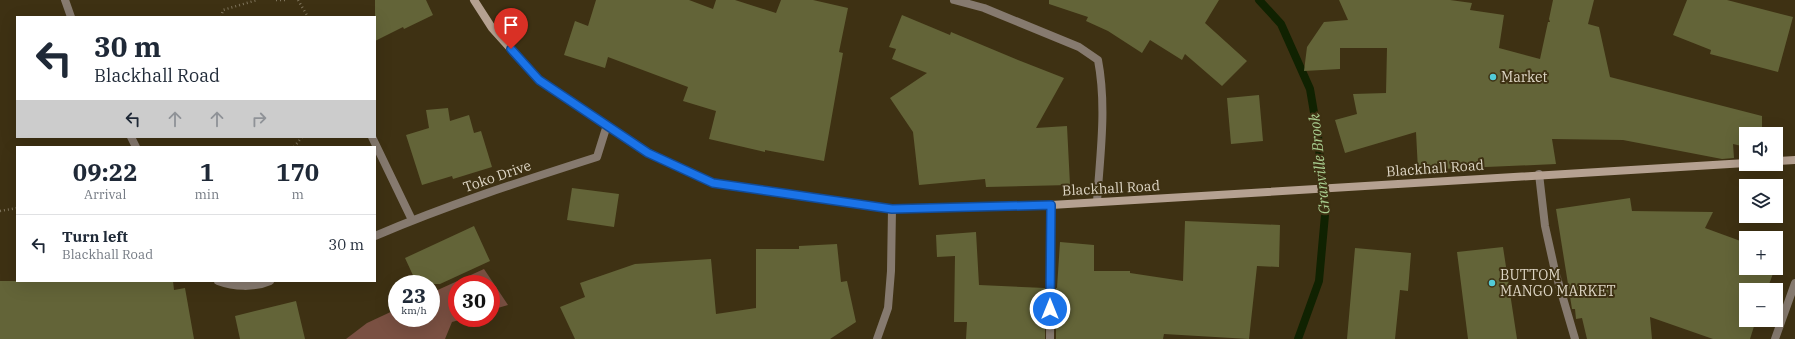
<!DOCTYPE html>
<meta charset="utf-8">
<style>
body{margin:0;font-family:"IBM Plex Serif",serif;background:#f6f6f7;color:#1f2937;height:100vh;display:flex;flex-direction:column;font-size:15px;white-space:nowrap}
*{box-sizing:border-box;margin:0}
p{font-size:13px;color:#747a83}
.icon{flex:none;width:22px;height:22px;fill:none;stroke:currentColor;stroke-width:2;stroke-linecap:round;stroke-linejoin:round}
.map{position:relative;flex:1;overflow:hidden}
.drawer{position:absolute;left:16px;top:146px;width:360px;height:136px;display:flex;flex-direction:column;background:#fff;border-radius:0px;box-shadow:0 4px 16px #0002}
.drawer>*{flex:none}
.hud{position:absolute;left:16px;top:16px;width:360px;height:122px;border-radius:0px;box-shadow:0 4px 16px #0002;background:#fff;color:#1f2937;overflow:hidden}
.buttons{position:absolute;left:1739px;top:127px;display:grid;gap:8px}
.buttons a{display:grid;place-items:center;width:44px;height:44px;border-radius:0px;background:#fff;box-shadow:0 4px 16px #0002;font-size:20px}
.speed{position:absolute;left:388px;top:275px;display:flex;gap:8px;font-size:20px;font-weight:700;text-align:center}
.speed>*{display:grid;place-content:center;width:52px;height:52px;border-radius:50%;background:#fff;box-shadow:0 4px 16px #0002;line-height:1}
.speed small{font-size:10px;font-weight:400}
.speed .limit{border:6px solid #d22;background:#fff;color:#111}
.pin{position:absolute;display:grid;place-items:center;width:34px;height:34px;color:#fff;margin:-41px -17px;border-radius:50% 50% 50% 0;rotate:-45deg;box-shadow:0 0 4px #0007}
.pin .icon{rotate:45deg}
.me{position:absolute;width:44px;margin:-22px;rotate:0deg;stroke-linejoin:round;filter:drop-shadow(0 0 3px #0008)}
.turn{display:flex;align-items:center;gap:14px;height:84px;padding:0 12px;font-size:18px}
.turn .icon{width:52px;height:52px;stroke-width:2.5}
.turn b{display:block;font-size:28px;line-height:34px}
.lanes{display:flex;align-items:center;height:38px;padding:0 12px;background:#0003;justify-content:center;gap:20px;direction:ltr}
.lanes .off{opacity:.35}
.eta{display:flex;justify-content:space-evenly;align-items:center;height:68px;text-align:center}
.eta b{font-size:24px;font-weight:700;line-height:28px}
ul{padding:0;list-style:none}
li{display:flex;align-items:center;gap:12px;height:60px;padding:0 12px;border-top:1px solid #e0e1e3}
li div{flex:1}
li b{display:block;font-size:15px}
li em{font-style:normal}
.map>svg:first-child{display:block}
.green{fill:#7a5042}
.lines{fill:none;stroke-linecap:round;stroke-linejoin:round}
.stream{stroke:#102201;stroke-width:8}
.building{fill:#636438}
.path{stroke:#7f745b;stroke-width:2.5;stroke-dasharray:1 3;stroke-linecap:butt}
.lane{stroke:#867a6f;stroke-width:8}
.street{stroke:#867a6f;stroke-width:8}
.secondary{stroke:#b5a191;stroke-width:8}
.route-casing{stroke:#114b97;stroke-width:10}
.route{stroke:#1a73e8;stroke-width:7}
.poi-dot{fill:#52cbd7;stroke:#3e3113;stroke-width:1.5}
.labels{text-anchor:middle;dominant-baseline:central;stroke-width:4;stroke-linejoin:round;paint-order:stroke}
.poi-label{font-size:14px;fill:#ded6c5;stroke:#3e3113;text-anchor:start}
.street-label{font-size:14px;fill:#ded6c5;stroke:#3e3113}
.water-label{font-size:15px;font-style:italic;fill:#a9ce90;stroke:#3e3113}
</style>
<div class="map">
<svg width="1795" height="339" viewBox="0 0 1795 339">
<rect width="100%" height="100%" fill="#3e3113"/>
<path class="green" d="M484,269L508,305L491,310V284H457V318H466L452,322L445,339H346L367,323L397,309V318H431V293Z"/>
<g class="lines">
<path class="stream" d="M1259,0L1281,24L1310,89L1318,136L1325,215L1319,281L1298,339"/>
</g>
<path class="building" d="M375,0H426L433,15L404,29L403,27L375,41Z
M596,0H689L713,9L716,0H735L776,13L781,0H813L848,8L839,52L843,53L824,161L765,150V152L709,139L716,111L683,101L688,87L608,57L605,68L564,55L575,21L588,26Z
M1049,0H1219L1205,23L1247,61L1222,86L1185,54L1182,60L1150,40L1142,53L1108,31L1086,21L1088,17L1049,4Z
M1339,0H1450L1472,3L1470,10L1504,15L1499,48L1540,59L1548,22H1550L1549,19L1553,0H1594L1588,24L1599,27L1610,77L1762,116V134H1746V147L1733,144L1734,158L1722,159L1623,140L1552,139L1556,164L1418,170L1416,132L1345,153L1335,120L1357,114L1353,94L1386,93L1387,48H1340V69L1304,71L1307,47L1324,22L1348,20Z
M1687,0H1727L1793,17L1778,72L1710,54L1711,50L1673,35Z
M902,15L950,35L951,32L1018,60L1064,78L1036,128L1067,126L1070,185L986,187L985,179L919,185L913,132L890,98L927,73L892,59L896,49L889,47Z
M1259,95L1263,141L1231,144L1227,98Z
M448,108L450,121L469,115L474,133L481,131L492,167L453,179L452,176L422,185L406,135L429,128L426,110Z
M572,188L619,194L614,227L567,220Z
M1630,198L1632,211L1713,212L1705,228L1746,243V268H1775L1767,290H1746V320H1756L1750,339H1713L1650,317L1652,339H1587L1582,318L1576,319L1575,309H1572L1556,209Z
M1185,221L1280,225L1279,267L1257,266L1249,339L1164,334L1163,339H1056V288H1057L1060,242L1094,245V271H1130V273L1183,281Z
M474,226L490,261L440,284H417L405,258Z
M976,232L979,285L1045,288V339H966L967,322H954L955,256L937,257L936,235Z
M837,244L841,282L847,281L856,322L830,339H575L560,307L585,297L580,283L635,264L711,259L716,314L756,308V249H799V246Z
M1503,247L1517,339H1468L1457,252Z
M1355,248L1411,253L1408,291L1400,290L1395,339H1347Z
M0,281H173L174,290L185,288L194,339H0Z
M296,301L305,339H240L235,316Z"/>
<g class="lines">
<path class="path" d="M276,0H288
M298,0L308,17
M221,17L223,10L257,0
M294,147L302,137
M0,211L17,208"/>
<path class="lane" d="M372,137L412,220"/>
<path class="street" d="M65,0L71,17
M954,0L984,8L1079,47L1098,60C1107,107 1100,155 1097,202
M131,137L136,147
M1539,174L1545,226L1555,271L1575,339
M375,236C447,205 522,181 597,157L607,125
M218,281C234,287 254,288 270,281
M877,339L888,308L891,271L892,209
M1050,339L1051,205
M1775,339L1795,283"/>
<path class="secondary" d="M474,0L492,28L539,80L649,153L713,183L892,209L1051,205L1746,163
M1776,161L1795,160"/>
</g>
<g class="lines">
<defs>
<path id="route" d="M511,49L539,80L648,153L713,183L892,209L1051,205L1050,309"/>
</defs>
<use href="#route" class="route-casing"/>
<use href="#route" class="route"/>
</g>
<g class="poi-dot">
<circle cx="1493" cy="77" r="4"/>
<circle cx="1492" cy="283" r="4"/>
</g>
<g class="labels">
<g class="poi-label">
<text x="1501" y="77">Market</text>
<text x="1500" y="275">BUTTOM<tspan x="1500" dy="16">MANGO MARKET</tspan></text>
</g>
<g class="street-label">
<text transform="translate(1435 168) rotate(-4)">Blackhall Road</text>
<text transform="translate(497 176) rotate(-19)">Toko Drive</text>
<text transform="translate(1111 188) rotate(-3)">Blackhall Road</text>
</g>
<g class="water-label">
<text transform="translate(1319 164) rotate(-96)">Granville Brook</text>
</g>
</g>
</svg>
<div class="buttons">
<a><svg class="icon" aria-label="sound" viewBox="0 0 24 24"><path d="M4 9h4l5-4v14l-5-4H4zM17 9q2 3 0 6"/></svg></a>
<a><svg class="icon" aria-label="layers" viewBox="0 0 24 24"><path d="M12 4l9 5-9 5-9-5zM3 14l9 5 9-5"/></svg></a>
<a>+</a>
<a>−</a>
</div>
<div class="speed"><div>23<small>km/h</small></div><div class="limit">30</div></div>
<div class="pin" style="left:511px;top:49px;background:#d93025"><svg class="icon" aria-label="arrive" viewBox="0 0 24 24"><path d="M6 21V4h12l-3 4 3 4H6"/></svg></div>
<svg class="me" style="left:1050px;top:309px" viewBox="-20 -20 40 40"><circle r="17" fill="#1a73e8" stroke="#fff" stroke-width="3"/><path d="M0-11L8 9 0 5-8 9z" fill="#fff"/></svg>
<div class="hud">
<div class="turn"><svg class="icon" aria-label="left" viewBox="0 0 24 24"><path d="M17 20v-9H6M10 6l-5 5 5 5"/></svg><div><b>30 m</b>Blackhall Road</div></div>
<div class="lanes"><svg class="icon" aria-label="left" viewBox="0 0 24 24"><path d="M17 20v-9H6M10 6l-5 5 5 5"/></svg><svg class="icon off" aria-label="ahead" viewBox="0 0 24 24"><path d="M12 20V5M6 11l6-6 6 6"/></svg><svg class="icon off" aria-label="ahead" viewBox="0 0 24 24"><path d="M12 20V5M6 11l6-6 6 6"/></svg><svg class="icon off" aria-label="right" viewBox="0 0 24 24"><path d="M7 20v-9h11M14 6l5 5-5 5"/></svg></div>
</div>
<section class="drawer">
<div class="eta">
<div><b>09:22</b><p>Arrival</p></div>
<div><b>1</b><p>min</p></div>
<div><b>170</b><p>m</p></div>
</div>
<ul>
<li><svg class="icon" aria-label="left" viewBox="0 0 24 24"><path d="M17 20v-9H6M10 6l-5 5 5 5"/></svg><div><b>Turn left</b><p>Blackhall Road</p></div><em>30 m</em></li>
</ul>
</section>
</div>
